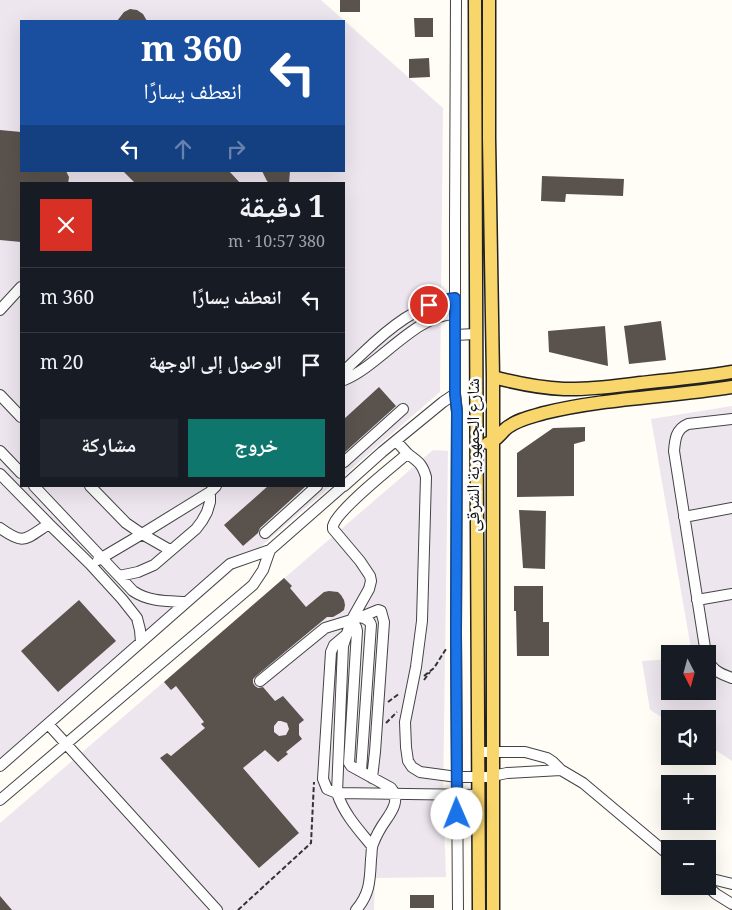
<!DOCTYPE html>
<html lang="ar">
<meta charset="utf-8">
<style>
body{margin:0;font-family:Georgia,"Noto Naskh Arabic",serif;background:#20242c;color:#f1f3f6;direction:rtl;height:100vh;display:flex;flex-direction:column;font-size:19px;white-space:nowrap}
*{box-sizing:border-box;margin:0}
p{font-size:16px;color:#9ea1a6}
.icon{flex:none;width:28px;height:28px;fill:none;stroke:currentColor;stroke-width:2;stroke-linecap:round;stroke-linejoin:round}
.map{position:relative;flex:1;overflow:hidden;direction:ltr}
.drawer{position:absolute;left:20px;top:182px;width:325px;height:305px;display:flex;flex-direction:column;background:#171b24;border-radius:0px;box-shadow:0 5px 20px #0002;direction:rtl}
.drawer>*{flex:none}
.top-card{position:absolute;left:20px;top:20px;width:325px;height:152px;border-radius:0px;box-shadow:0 5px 20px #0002;direction:rtl;background:#1a4fa0;color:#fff;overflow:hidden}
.needle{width:32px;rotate:174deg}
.fabs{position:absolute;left:661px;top:645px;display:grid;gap:10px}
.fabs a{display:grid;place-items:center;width:55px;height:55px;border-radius:0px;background:#171b24;box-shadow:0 5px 20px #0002;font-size:25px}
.pin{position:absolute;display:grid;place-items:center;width:42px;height:42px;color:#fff;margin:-21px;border:2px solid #fff;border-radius:50%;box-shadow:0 1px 5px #0007}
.me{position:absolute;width:55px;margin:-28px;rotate:359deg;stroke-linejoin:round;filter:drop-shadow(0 0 4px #0008)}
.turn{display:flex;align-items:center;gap:18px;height:105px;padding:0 20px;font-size:22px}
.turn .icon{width:65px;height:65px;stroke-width:2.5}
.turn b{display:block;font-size:35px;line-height:42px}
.lanes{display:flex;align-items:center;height:48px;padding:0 20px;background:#0003;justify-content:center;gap:25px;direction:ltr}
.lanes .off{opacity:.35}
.round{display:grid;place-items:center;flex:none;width:52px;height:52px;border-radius:0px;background:#20242c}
.overview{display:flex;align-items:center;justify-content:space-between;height:85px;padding:0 20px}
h1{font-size:30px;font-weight:700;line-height:38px}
.button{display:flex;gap:10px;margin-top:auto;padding:10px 20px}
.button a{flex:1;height:58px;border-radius:0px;background:#0f766e;color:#fff;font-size:20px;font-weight:700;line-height:58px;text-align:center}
.button a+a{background:#20242c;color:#f1f3f6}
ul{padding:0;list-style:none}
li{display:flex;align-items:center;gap:15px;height:65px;padding:0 20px;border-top:1px solid #363941}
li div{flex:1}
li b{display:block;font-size:19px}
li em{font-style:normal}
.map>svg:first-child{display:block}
.industrial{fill:#eee6ef;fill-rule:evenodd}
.building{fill:#5a524d;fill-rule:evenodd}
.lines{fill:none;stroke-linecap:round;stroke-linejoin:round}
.minor-casing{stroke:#444;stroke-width:12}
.major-casing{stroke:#222;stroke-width:15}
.path{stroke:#333;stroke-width:2;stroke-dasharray:5 2.5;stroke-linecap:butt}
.minor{stroke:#fff;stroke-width:10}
.major{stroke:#f9d66b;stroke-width:12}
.route-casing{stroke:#114b97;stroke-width:12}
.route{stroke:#1a73e8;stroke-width:9}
.labels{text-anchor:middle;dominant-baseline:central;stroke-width:5;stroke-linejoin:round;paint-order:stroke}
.street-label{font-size:18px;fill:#111;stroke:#fff}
</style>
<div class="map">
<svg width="732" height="910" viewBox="0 0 732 910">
<rect width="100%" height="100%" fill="#fffdf5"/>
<path class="industrial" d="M0,0H321L443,108L440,392L344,475V184H21V486H331L0,772ZM21,21H344V171H21Z
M732,406V761L708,745V719H670V722L650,710L642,661L670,659V691H708V654H692L651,419Z
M433,450L448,451L443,799L446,877L375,878L374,910H0V823Z"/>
<path class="building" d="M340,0H360V12H340Z
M130,9L137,10L143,14L147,21H117L124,12Z
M414,18H433V37H415Z
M429,58L430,77L409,78V59Z
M0,130L21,132V171H66L69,177L68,184H21V242L0,240Z
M123,171H229L241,184H136Z
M262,171H290L289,184H270L267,181Z
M542,176L624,179L623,196L566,194L565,202L541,201Z
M661,321L666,360L629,364L624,326Z
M605,326L608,366L549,352L548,331Z
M379,387L396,406L344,453V419Z
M585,427V441L574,444V496L517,497V453L553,428Z
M268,486H306L260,528L258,533L243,546L224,525Z
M519,510L546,511L545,569L523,568Z
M284,578L292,586L290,588L306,607L324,592L329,591L338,592L341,595L344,600L345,605L344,610L340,613L333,617H327L256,676L253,679V683L255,686L258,688L263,687L275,701L283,696L304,720L299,724V735L302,739L286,752L288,754L278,762L265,750L243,768L299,833L259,868L160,758L167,753L171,756L205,728L201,724L204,722L176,686L171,690L164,682ZM278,721H281L287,723L289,729L286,735L279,736L274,732V726Z
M514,586H543V622H549V656H517L516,611H514Z
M79,600L116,641L58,692L21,651Z
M410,895H434V908H410Z
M0,896L12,910H0Z"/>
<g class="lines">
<defs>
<path id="minor" d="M456,0L455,222V394L457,412L456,634L458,910
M0,310L21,287
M455,335L475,334
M344,372C349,365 357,359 363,353C388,329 419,303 455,298
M344,380C379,366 416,314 455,314
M0,395L21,417
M396,441C400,445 404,450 408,454C418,462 422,463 426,477L422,621L416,667L405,722L406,747L408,761L412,767L420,772L457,777H488L507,773L561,770
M0,451L21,473
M344,462L403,409
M0,474L49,524L90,564L122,599L137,618L140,630L141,642
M34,486L133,591C149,602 168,601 186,602
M90,486L126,523L142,534L170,550
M344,486L382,452L443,402L455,394
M684,517L732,508
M0,528C25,546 25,539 49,524
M265,533L317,486
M98,560L142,534L210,492L216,486
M119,576L138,572L154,565L196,529L202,521L207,512L210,502V492
M697,600L732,594
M361,617L378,610L381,611L384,622L375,752L372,778
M351,621L356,627L357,631L349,763L351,766L391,788C400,799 393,810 386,820C381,827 376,836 373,844C371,848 372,854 371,859C370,880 370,894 356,910
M347,634L334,645L331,652L323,779L327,789L337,793L479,795
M706,654L674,451C675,439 676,429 688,424L732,419
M708,660C713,671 721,674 732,678
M260,681L325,628L361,617C366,619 370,620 371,625L361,771
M48,724L217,910
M479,752H525L547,758L553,762L561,770L583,783L670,856
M0,766L230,564L270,550L343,486
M0,800L253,585L263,570L270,550
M372,846C358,829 344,814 337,793L343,646L351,621L369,589L371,581L370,576L360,561L333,529V526C337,510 392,467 407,454
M708,878L732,884
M707,886L716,894L732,904"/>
<path id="major" d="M475,0C474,303 479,607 479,910
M489,0V138L493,377V910
M493,377C516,383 540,388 564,389C590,390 615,386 641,383C671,380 702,377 732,372
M488,443C497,441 501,432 508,427C519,419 531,417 544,413C605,398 670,397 732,387"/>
</defs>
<use href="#minor" class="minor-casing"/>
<use href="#major" class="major-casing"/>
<path class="path" d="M424,676L434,668L446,649
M424,680L430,672
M388,702L400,693
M386,723L397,712
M238,910L311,843L314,782"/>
<use href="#minor" class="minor"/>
<use href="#major" class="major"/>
</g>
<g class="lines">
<defs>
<path id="route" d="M429,305L448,299L455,298V394L457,412L456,634L457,814"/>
</defs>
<use href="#route" class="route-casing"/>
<use href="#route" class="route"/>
</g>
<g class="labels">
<g class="street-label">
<text transform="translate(475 455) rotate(-90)">شارع الجمهورية الشرقى</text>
</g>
</g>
</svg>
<div class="fabs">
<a><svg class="needle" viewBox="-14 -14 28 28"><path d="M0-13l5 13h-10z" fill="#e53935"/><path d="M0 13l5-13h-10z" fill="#9ea1a6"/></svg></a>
<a><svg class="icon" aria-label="sound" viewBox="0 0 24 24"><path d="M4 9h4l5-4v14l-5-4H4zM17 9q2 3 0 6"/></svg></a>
<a>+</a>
<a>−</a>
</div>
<div class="pin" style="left:429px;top:305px;background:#d93025"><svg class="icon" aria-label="arrive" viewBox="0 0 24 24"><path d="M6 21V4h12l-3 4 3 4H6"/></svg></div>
<svg class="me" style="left:457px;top:814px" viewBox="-20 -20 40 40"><circle r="19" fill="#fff"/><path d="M0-13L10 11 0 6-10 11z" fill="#1a73e8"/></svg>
<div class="top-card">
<div class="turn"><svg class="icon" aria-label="left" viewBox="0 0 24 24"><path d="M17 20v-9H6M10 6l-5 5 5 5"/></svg><div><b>360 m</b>انعطف يسارًا</div></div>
<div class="lanes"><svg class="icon" aria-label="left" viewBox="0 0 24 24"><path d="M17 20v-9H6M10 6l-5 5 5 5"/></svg><svg class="icon off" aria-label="ahead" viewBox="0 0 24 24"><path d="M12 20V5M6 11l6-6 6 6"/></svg><svg class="icon off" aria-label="right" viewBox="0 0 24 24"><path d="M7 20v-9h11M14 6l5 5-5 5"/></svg></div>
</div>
<section class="drawer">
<div class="overview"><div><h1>1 دقيقة</h1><p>380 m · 10:57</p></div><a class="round" style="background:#d93025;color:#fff"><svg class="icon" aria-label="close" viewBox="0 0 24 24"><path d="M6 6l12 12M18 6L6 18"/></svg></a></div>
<ul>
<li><svg class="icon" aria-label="left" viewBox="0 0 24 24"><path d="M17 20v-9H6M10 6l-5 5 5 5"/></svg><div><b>انعطف يسارًا</b></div><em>360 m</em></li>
<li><svg class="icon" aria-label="arrive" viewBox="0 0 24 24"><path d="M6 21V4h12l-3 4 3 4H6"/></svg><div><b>الوصول إلى الوجهة</b></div><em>20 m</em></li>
</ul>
<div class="button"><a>خروج</a><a>مشاركة</a></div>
</section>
</div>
